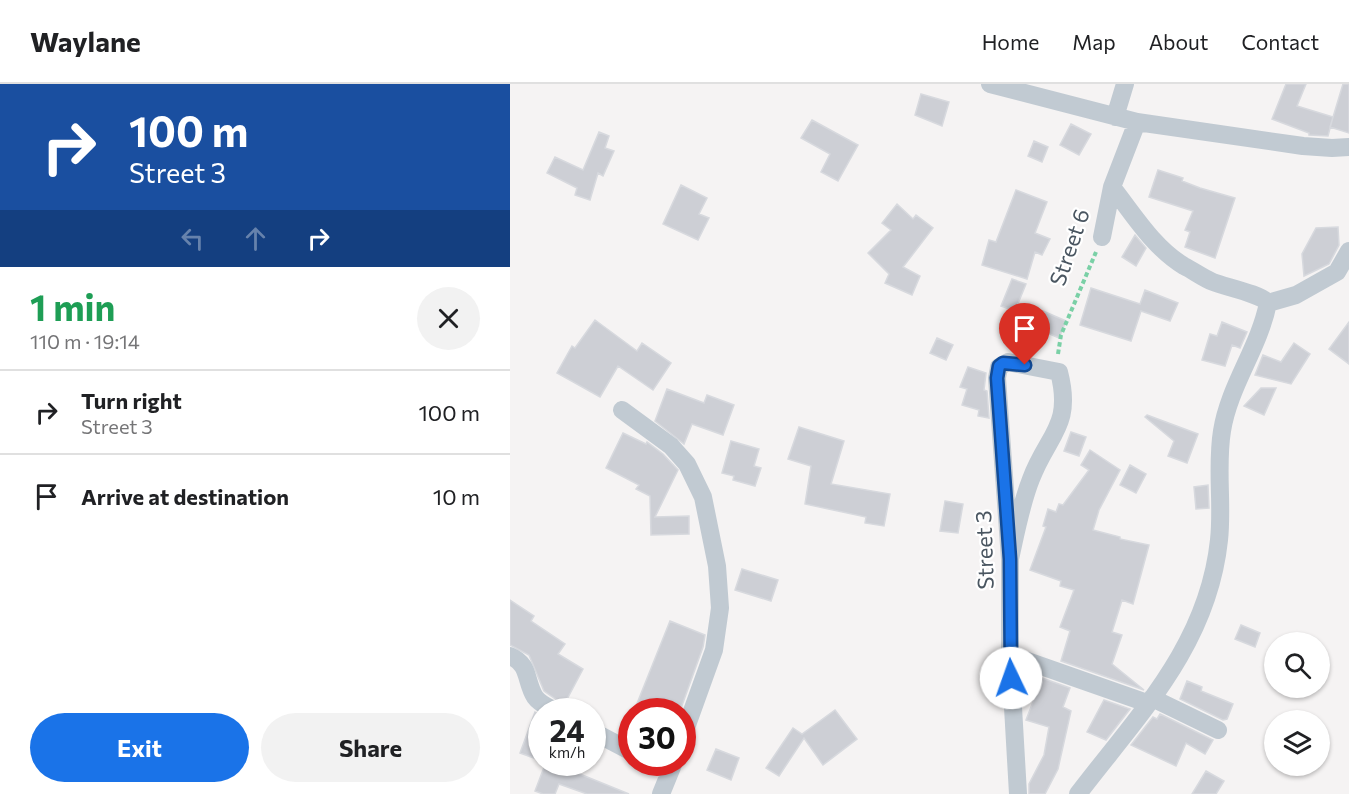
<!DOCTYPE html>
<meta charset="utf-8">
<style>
body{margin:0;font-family:Commissioner,sans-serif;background:#f2f2f2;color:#202124;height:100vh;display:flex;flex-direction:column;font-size:22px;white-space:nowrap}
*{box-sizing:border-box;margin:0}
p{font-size:20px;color:#757577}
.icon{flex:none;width:33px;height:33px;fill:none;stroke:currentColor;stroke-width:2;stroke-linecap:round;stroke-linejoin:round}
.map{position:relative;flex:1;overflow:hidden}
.panel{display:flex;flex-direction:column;background:#fff;width:510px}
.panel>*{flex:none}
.hud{background:#1a4fa0;color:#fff;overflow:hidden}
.controls{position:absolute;left:754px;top:548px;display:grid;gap:12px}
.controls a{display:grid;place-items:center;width:66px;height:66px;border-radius:50%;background:#fff;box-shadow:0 2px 4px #0004;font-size:30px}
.speed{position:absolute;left:18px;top:614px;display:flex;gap:12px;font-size:30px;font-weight:700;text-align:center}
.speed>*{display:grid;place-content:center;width:78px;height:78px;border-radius:50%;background:#fff;box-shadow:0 2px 4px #0004;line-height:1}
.speed small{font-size:15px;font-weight:400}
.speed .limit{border:9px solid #d22;background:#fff;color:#111}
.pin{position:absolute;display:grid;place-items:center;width:51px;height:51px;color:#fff;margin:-62px -26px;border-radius:50% 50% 50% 0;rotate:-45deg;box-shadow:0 0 6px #0007}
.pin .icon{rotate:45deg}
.me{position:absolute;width:66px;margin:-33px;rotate:357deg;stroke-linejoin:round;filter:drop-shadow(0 0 4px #0008)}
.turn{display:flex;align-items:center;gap:21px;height:126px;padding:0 30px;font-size:27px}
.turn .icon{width:78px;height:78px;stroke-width:2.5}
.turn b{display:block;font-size:42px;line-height:51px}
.lanes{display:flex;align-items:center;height:57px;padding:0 30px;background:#0003;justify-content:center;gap:30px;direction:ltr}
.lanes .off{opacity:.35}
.round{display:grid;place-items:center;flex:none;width:63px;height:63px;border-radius:32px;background:#f2f2f2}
.headline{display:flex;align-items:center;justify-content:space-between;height:102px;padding:0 30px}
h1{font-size:36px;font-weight:700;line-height:45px;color:#1e9e55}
.action{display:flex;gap:12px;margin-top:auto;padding:12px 30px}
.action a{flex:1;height:69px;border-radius:36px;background:#1a73e8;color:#fff;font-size:24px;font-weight:700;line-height:69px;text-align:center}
.action a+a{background:#f2f2f2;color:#202124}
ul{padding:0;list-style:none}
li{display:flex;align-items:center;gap:18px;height:84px;padding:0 30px;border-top:2px solid #e0e0e0}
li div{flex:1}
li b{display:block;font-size:22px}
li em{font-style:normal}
header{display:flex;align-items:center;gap:36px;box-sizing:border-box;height:84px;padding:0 30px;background:#fff;border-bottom:2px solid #e0e0e0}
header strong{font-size:28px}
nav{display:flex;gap:33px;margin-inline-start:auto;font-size:21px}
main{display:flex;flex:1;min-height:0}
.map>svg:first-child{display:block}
.building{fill:#cdcfd5;stroke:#d7d9de;stroke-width:1.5}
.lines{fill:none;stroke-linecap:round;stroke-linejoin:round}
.path{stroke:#7ad0a6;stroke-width:4;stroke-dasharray:4.5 3;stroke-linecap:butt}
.minor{stroke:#c1cad2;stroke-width:18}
.route-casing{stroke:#114b97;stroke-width:15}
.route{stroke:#1a73e8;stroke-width:10}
.labels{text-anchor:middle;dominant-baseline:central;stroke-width:4.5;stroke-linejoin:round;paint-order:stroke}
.street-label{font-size:22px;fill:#4a5661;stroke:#fff}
</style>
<header>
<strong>Waylane</strong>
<nav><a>Home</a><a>Map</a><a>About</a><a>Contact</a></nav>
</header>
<main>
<section class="panel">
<div class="hud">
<div class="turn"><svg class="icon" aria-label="right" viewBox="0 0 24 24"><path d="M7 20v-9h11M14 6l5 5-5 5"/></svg><div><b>100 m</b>Street 3</div></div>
<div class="lanes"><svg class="icon off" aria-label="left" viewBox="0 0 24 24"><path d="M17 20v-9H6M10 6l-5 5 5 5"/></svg><svg class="icon off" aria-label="ahead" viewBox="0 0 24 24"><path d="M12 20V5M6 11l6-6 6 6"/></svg><svg class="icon" aria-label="right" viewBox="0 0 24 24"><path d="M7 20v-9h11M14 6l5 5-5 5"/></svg></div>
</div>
<div class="headline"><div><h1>1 min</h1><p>110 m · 19:14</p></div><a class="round"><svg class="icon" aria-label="close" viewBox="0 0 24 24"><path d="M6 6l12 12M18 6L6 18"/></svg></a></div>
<ul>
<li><svg class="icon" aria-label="right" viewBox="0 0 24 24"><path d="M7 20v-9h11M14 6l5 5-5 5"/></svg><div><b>Turn right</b><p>Street 3</p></div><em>100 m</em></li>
<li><svg class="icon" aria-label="arrive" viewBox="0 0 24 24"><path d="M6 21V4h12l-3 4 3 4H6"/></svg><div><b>Arrive at destination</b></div><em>10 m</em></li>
</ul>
<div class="action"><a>Exit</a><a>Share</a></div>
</section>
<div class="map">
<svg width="839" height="710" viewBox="0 0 839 710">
<rect width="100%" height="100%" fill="#f5f3f3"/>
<path class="building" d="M776,0H796L787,22L823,33L818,52L799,51V49L762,35Z
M833,0H839V49L820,43Z
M411,10L439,18L432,42L405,31Z
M302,36L348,61L328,97L311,88L320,70L291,54Z
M561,40L581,50L569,71L550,61Z
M89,48L99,52L95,64L104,67L93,92L88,89L80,116L65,111L67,104L37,89L45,73L73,86Z
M524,57L538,63L532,78L518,72Z
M648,86L673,94L672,97L690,104L725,114L705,174L675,163L680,148L675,146L683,127L639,113Z
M171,101L197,114L189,130L199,134L188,156L153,140Z
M506,106L537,118L525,149L540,155L532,171L525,168L517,195L472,181L479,156L486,158Z
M387,120L403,135L406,131L423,144L393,183L410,192L402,211L375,199L379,190L358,169L381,146L372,139Z
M828,143L829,161L819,180L794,192L792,170L806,144Z
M625,151L636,164L626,182L612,173Z
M502,195L516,200L505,227L491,222Z
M581,204L630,220L635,206L668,219L660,237L631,227L621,257L570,241Z
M533,227L556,237L549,254L523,243Z
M85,236L127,267L132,259L161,279L143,306L108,282L90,313L47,289L62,262L65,264Z
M712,238L737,248L730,264L722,261L715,282L692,276L700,250L707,252Z
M839,238V280L819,265Z
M427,254L443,261L436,276L420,269Z
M784,259L800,270L781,300L745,291L753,271L771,278Z
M458,283L476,289L474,306L477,307L479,334L468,332L469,326L452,321L457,305L450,303Z
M751,304H766L754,331L734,322Z
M157,305L194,319L197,311L224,321L213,351L182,340L174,360L145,337Z
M637,331L688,350L677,379L658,372L664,357L635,333Z
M289,343L334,357L321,400L380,410L374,442L355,439L356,433L295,420L301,382L278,375Z
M561,348L576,353L569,372L554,367Z
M113,349L136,360L137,358L153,370L168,386L145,433L179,432V450L141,451L140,412L126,405L129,401L96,384Z
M221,357L249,365L244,382L251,384L245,402L223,396L224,392L212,389Z
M580,366L610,386L589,426L583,446L610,453V455L639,461L623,520L612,516L602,548L612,551L602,580L634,606L551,577L560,547L550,543L564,506L550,502L551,497L520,486L536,443L533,442L538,425L546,428L549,420L553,421L579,386L571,381Z
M620,381L636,390L626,409L610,401Z
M698,401L699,424L686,425L684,403Z
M435,417L453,420L448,449L430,447Z
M232,485L268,496L261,517L225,506Z
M0,516L24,532L21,537L55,560L48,570L73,585L54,621L34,607L19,571L0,561Z
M160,537L195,551L193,563L170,627H124Z
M731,541L750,549L745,563L725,555Z
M532,594L560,604L553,623L561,627L548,685L535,710H519V700L534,671L539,643L516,636Z
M677,597L692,603L691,607L723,620L717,635L713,636L670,615Z
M594,616L620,625L596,656L577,648Z
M325,626L347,655L313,681L294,654L269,692L256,684L283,644L292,650Z
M25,628L32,633V677L10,669Z
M650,630L703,656L695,670L676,659L666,682L621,661L643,633L647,635Z
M206,665L229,674L221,696L197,686Z
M36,678H58L55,684L119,710H77L49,700L45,710H33L25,707Z
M696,687L714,697L706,710H682Z"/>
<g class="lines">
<path class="path" d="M548,270L551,251L586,168"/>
<path class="minor" d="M480,0L627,38L793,62L822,64L839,63
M605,33L615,0
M602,103C624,131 643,163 674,182C684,187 693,194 703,198C716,203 751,210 758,219
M592,153L602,103L627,38
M758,219L786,211L827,188L839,167
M112,326L161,362L177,380L193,413L207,482L210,524L204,566L172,655
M500,475C506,448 511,420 521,395C538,350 563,342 549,288L498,278L489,283L487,294L500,475V571L508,710
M500,571L637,619
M0,572C20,580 15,597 25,613C30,620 38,623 45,627
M642,614L708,646
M82,647L122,668
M140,678L160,688
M151,710L164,678
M568,710C629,630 698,561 709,456C713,420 706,383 712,347C719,302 749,264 758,219"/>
</g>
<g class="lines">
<defs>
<path id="route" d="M501,594L500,475L487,294L489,282L493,279L515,281"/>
</defs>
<use href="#route" class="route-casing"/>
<use href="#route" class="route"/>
</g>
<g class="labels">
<g class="street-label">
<text transform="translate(559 163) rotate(-71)">Street 6</text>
<text transform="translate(474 466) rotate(-92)">Street 3</text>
</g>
</g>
</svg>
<div class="controls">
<a><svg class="icon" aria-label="search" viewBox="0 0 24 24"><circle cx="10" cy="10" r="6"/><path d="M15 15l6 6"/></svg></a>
<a><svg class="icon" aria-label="layers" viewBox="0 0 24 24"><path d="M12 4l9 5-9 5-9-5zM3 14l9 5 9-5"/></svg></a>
</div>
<div class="speed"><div>24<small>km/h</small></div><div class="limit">30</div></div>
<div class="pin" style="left:515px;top:281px;background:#d93025"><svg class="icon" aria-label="arrive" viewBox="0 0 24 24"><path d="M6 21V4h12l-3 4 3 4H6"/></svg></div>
<svg class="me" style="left:501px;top:594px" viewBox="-20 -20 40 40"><circle r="19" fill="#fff"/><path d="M0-13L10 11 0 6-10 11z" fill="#1a73e8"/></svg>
</div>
</main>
